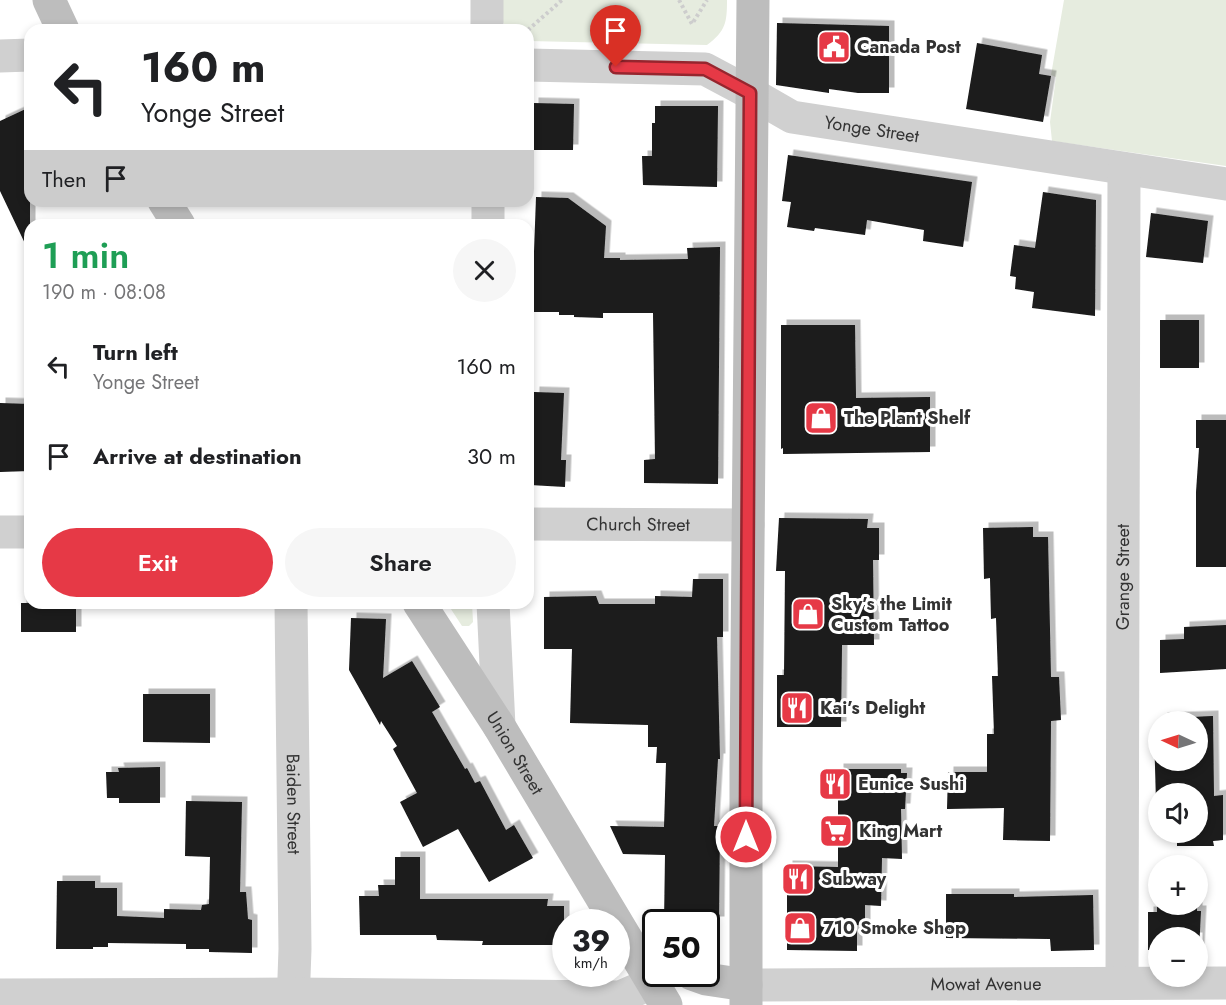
<!DOCTYPE html>
<meta charset="utf-8">
<style>
body{margin:0;font-family:Jost,sans-serif;background:#f6f6f6;color:#202124;height:100vh;display:flex;flex-direction:column;font-size:22px;white-space:nowrap}
*{box-sizing:border-box;margin:0}
p{font-size:20px;color:#757577}
.icon{flex:none;width:33px;height:33px;fill:none;stroke:currentColor;stroke-width:2;stroke-linecap:round;stroke-linejoin:round}
.map{position:relative;flex:1;overflow:hidden}
.details{position:absolute;left:24px;top:219px;width:510px;height:390px;display:flex;flex-direction:column;background:#fff;border-radius:18px;box-shadow:0 3px 9px #0003}
.details>*{flex:none}
.guide{position:absolute;left:24px;top:24px;width:510px;height:183px;border-radius:18px;box-shadow:0 3px 9px #0003;background:#fff;color:#202124;overflow:hidden}
.needle{width:39px;rotate:274deg}
.buttons{position:absolute;left:1148px;top:711px;display:grid;gap:12px}
.buttons a{display:grid;place-items:center;width:60px;height:60px;border-radius:50%;background:#fff;box-shadow:0 3px 9px #0003;font-size:30px}
.speed{position:absolute;left:552px;top:909px;display:flex;gap:12px;font-size:30px;font-weight:700;text-align:center}
.speed>*{display:grid;place-content:center;width:78px;height:78px;border-radius:50%;background:#fff;box-shadow:0 3px 9px #0003;line-height:1}
.speed small{font-size:15px;font-weight:400}
.speed .limit{border:3px solid #111;border-radius:9px;background:#fff;color:#111}
.pin{position:absolute;display:grid;place-items:center;width:51px;height:51px;color:#fff;margin:-62px -26px;border-radius:50% 50% 50% 0;rotate:-45deg;box-shadow:0 0 6px #0007}
.pin .icon{rotate:45deg}
.me{position:absolute;width:66px;margin:-33px;rotate:0deg;stroke-linejoin:round;filter:drop-shadow(0 0 4px #0008)}
.turn{display:flex;align-items:center;gap:21px;height:126px;padding:0 18px;font-size:27px}
.turn .icon{width:78px;height:78px;stroke-width:2.5}
.turn b{display:block;font-size:42px;line-height:51px}
.then{display:flex;align-items:center;height:57px;padding:0 18px;background:#0003;gap:12px;font-size:22px}
.round{display:grid;place-items:center;flex:none;width:63px;height:63px;border-radius:32px;background:#f6f6f6}
.summary{display:flex;align-items:center;justify-content:space-between;height:102px;padding:0 18px}
h1{font-size:36px;font-weight:600;line-height:45px;color:#1e9e55}
.primary-button{display:flex;gap:12px;margin-top:auto;padding:12px 18px}
.primary-button a{flex:1;height:69px;border-radius:36px;background:#e63946;color:#fff;font-size:24px;font-weight:600;line-height:69px;text-align:center}
.primary-button a+a{background:#f6f6f6;color:#202124}
ul{padding:0;list-style:none}
li{display:flex;align-items:center;gap:18px;height:90px;padding:0 18px}
li div{flex:1}
li b{display:block;font-size:22px}
li em{font-style:normal}
.map>svg:first-child{display:block}
.green{fill:#e6ecdf}
.building{fill:#1a1a1a;filter:url(#shadow)}
.lines{fill:none;stroke-linecap:round;stroke-linejoin:round}
.path{stroke:#cdcdcd;stroke-width:4;stroke-dasharray:3 3;stroke-linecap:butt}
.minor{stroke:#d0d0d0;stroke-width:33}
.tertiary{stroke:#d0d0d0;stroke-width:33}
.secondary{stroke:#bdbdbd;stroke-width:33}
.route-casing{stroke:#96252e;stroke-width:15}
.route{stroke:#e63946;stroke-width:10}
.labels{text-anchor:middle;dominant-baseline:central;stroke-width:6;stroke-linejoin:round;paint-order:stroke}
.poi-label{font-size:18px;font-weight:bold;fill:#333;stroke:#fff;text-anchor:start}
.street-label{font-size:18px;fill:#333;stroke:#fff}
</style>
<div class="map">
<svg width="1226" height="1005" viewBox="0 0 1226 1005">
<defs>
<filter id="shadow"><feDropShadow dx="5.5" dy="-5.5" stdDeviation="0" flood-color="#0004"/></filter>
</defs>
<rect width="100%" height="100%" fill="#fff"/>
<path class="green" d="M501,0H727C727,22 726,31 707,45L528,41V30H506L501,17Z
M1064,0H1226V166L1052,141L1050,122L1056,77L1051,75Z
M447,603H472L473,622L469,626H462Z"/>
<path class="building" d="M777,23L889,26V93H858L829,89V93L776,85Z
M977,43L1042,55L1039,74L1051,76L1043,122L966,109Z
M533,103L574,104L573,150H533Z
M655,106H718L717,187L643,185L642,156H652V123H655Z
M30,107V254L0,191V121Z
M788,155L972,182L963,247L923,241L924,230L867,220L865,235L815,228L814,231L787,227L791,202L782,201Z
M1043,192L1096,200L1095,316L1032,308L1034,292L1015,289L1016,277L1010,276L1014,245L1035,248Z
M536,197L568,198L606,226L604,258H620V260L688,259L687,248L720,247L718,484L644,483V460L655,459L653,313H603V318L574,317V315H559V312H532V252H534Z
M1151,213L1208,221L1203,263L1146,257Z
M1160,320H1199V368H1160Z
M781,325H855L856,398L930,397V452L783,454V448L781,449Z
M534,392L564,393L561,460H566L565,487L530,485Z
M0,403L30,404V471L0,472Z
M1196,420H1226V567H1196V492L1199,448H1196Z
M779,518L868,519L867,528H879V560H873L874,645H842L841,727H777V675H784L785,571H776Z
M1033,527V537H1048L1051,677H1059L1061,720L1051,721L1050,841L1003,840L1004,808L947,809L948,772H987V734H994L992,676H998L996,618L991,619L990,578L984,579L983,528Z
M693,579H723V637H717L720,759H718L714,826H720L719,922H664L665,855L623,854L610,826L664,827L666,763H656L657,747H648V725L570,723L572,649H544V597L596,596L599,604H655V596L692,597Z
M21,603H76V632H21Z
M351,618L386,619L383,678L412,661L440,707L432,712L465,769L467,768L475,783L480,781L506,830L514,825L533,858L489,882L458,829L423,847L400,802L417,793L393,749L397,746L381,721L380,725L349,670Z
M1226,625V669L1160,673V640L1184,639V627Z
M143,694H210V743L143,742Z
M1213,716L1214,796L1223,795V840L1213,841L1214,846H1177V832H1197V794H1158V803H1156L1154,730H1158V760H1197V722H1162V718Z
M160,767V803H119V798H107L106,772H119L118,768Z
M838,769H901V773H907L905,809H901L902,859L882,858L881,906L865,905V926L857,925V951L787,950V866L838,867Z
M186,801L242,802L240,892H246L248,919L252,920V953L209,952V949H186V944L108,943V947H93V949H56L57,881H95V888H117V916L164,918V909L201,910L202,905L209,904L210,857L185,856Z
M395,857H420V899H548L547,906H564V945H482L483,941L437,940L436,935H360L359,896H379L378,885H395Z
M946,894H1014V897L1093,895L1094,950L1051,951L1050,939L946,938Z
M1157,904H1197V911H1201L1199,951H1197V938H1158V950H1148V912H1157Z"/>
<g class="lines">
<path class="path" d="M679,0L692,24L707,0
M528,30L562,0"/>
<g class="minor">
<path d="M487,0V30"/>
<path id="s1" d="M750,93L792,117L1226,184"/>
<path d="M488,225V201"/>
<path id="s2" d="M528,524L748,525"/>
<path d="M0,532H30"/>
<path id="s3" d="M291,603L295,949L293,1005"/>
<path d="M493,603L499,726"/>
<path id="s4" d="M1122,983L1124,169"/>
<path id="s5" d="M746,985L1226,983"/>
<path d="M0,995L293,994L620,997L652,983"/>
</g>
<path class="tertiary" d="M0,56L30,55
M528,65L705,69L750,93"/>
<g class="secondary">
<path d="M49,0L63,30"/>
<path d="M164,201L179,225"/>
<path id="s6" d="M419,603L499,726L666,1005"/>
<path d="M692,974L706,979L746,985"/>
<path d="M746,1005V767L753,0"/>
</g>
</g>
<g class="lines">
<defs>
<path id="route" d="M616,67L705,69L750,93L746,837"/>
</defs>
<use href="#route" class="route-casing"/>
<use href="#route" class="route"/>
</g>
<defs>
<symbol id="civic-square" viewBox="-11 -11 22 22"><rect x="-9" y="-9" width="18" height="18" rx="4" fill="#e63946" stroke="#fff"/><path d="M-.6-6.5H3V-4.5H.6V-3L4-1V1h2V6H-6V1h2V-1L-.6-3ZM-1.2 2.5V6h2.4V2.5Z" fill="#fff"/></symbol>
<symbol id="shop-square" viewBox="-11 -11 22 22"><rect x="-9" y="-9" width="18" height="18" rx="4" fill="#e63946" stroke="#fff"/><path d="M-5-2.5h2.3a2.7 3.5 0 0 1 5.4 0H5L5.5 6h-11ZM-1.5-2.5h3a1.5 2.3 0 0 0-3 0Z" fill="#fff"/></symbol>
<symbol id="restaurant-square" viewBox="-11 -11 22 22"><rect x="-9" y="-9" width="18" height="18" rx="4" fill="#e63946" stroke="#fff"/><path d="M-5-6h1v4h1v-4h1v4h1v-4h1v5L-1.5 .5V6h-2V.5L-5-1ZM5-6V6H3V1.5H1.5Q1.5-4 5-6Z" fill="#fff"/></symbol>
<symbol id="supermarket-square" viewBox="-11 -11 22 22"><rect x="-9" y="-9" width="18" height="18" rx="4" fill="#e63946" stroke="#fff"/><path d="M-6-5.5h2.5l.6 2H6L4.5 2H-2.5L-4.4-4H-6ZM-1.5 3.2a1.3 1.3 0 1 0 .1 0ZM3 3.2a1.3 1.3 0 1 0 .1 0Z" fill="#fff"/></symbol>
</defs>
<g fill-rule="evenodd">
<use href="#civic-square" x="815" y="28" width="38" height="38"/>
<use href="#shop-square" x="802" y="399" width="38" height="38"/>
<use href="#shop-square" x="789" y="595" width="38" height="38"/>
<use href="#restaurant-square" x="778" y="689" width="38" height="38"/>
<use href="#restaurant-square" x="816" y="765" width="38" height="38"/>
<use href="#supermarket-square" x="817" y="812" width="38" height="38"/>
<use href="#restaurant-square" x="779" y="860" width="38" height="38"/>
<use href="#shop-square" x="781" y="909" width="38" height="38"/>
</g>
<g class="labels">
<g class="poi-label">
<text x="857" y="47">Canada Post</text>
<text x="844" y="418">The Plant Shelf</text>
<text x="831" y="604">Sky’s the Limit<tspan x="831" dy="21">Custom Tattoo</tspan></text>
<text x="820" y="708">Kai’s Delight</text>
<text x="858" y="784">Eunice Sushi</text>
<text x="859" y="831">King Mart</text>
<text x="821" y="879">Subway</text>
<text x="823" y="928">710 Smoke Shop</text>
</g>
<g class="street-label">
<text stroke="none"><textPath href="#s1" startOffset="129">Yonge Street</textPath></text>
<text stroke="none"><textPath href="#s2" startOffset="110">Church Street</textPath></text>
<text stroke="none"><textPath href="#s4" startOffset="406">Grange Street</textPath></text>
<text stroke="none"><textPath href="#s6" startOffset="178">Union Street</textPath></text>
<text stroke="none"><textPath href="#s3" startOffset="201">Baiden Street</textPath></text>
<text stroke="none"><textPath href="#s5" startOffset="240">Mowat Avenue</textPath></text>
</g>
</g>
</svg>
<div class="buttons">
<a><svg class="needle" viewBox="-14 -14 28 28"><path d="M0-13l5 13h-10z" fill="#e53935"/><path d="M0 13l5-13h-10z" fill="#757577"/></svg></a>
<a><svg class="icon" aria-label="sound" viewBox="0 0 24 24"><path d="M4 9h4l5-4v14l-5-4H4zM17 9q2 3 0 6"/></svg></a>
<a>+</a>
<a>−</a>
</div>
<div class="speed"><div>39<small>km/h</small></div><div class="limit">50</div></div>
<div class="pin" style="left:616px;top:67px;background:#d93025"><svg class="icon" aria-label="arrive" viewBox="0 0 24 24"><path d="M6 21V4h12l-3 4 3 4H6"/></svg></div>
<svg class="me" style="left:746px;top:837px" viewBox="-20 -20 40 40"><circle r="17" fill="#e63946" stroke="#fff" stroke-width="3"/><path d="M0-11L8 9 0 5-8 9z" fill="#fff"/></svg>
<div class="guide">
<div class="turn"><svg class="icon" aria-label="left" viewBox="0 0 24 24"><path d="M17 20v-9H6M10 6l-5 5 5 5"/></svg><div><b>160 m</b>Yonge Street</div></div>
<div class="then">Then<svg class="icon" aria-label="arrive" viewBox="0 0 24 24"><path d="M6 21V4h12l-3 4 3 4H6"/></svg></div>
</div>
<section class="details">
<div class="summary"><div><h1>1 min</h1><p>190 m · 08:08</p></div><a class="round"><svg class="icon" aria-label="close" viewBox="0 0 24 24"><path d="M6 6l12 12M18 6L6 18"/></svg></a></div>
<ul>
<li><svg class="icon" aria-label="left" viewBox="0 0 24 24"><path d="M17 20v-9H6M10 6l-5 5 5 5"/></svg><div><b>Turn left</b><p>Yonge Street</p></div><em>160 m</em></li>
<li><svg class="icon" aria-label="arrive" viewBox="0 0 24 24"><path d="M6 21V4h12l-3 4 3 4H6"/></svg><div><b>Arrive at destination</b></div><em>30 m</em></li>
</ul>
<div class="primary-button"><a>Exit</a><a>Share</a></div>
</section>
</div>
